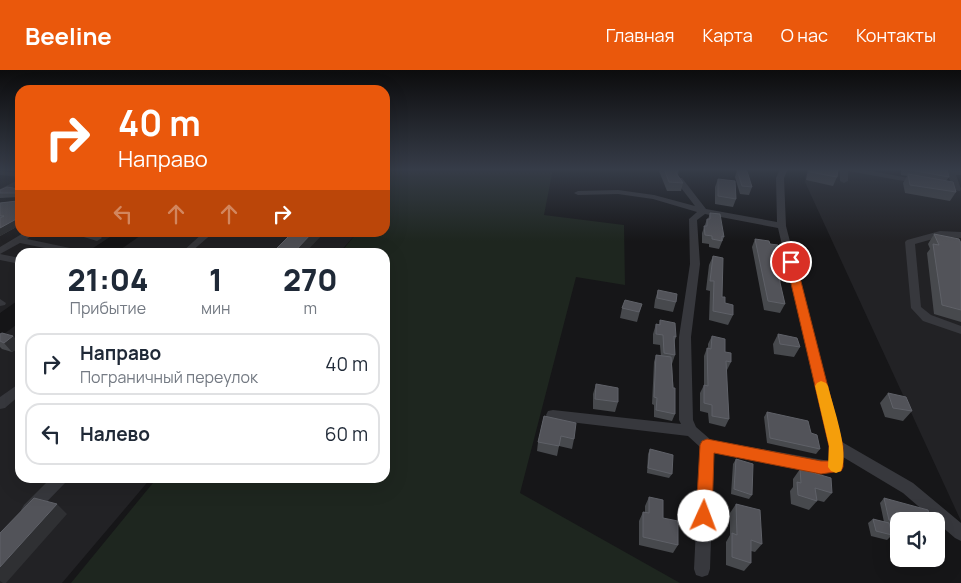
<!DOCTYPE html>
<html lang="ru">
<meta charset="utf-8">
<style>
body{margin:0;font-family:Manrope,sans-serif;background:#f6f6f7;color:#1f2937;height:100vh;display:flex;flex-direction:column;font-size:19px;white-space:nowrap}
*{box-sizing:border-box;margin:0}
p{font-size:16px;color:#747a83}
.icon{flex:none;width:28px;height:28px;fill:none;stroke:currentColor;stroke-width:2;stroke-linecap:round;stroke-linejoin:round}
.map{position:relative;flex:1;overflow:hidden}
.sheet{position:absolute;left:15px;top:178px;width:375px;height:235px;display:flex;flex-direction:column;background:#fff;border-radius:15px;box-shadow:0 5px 20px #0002}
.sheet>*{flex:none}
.top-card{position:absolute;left:15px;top:15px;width:375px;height:152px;border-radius:15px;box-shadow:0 5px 20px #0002;background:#ea580c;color:#fff;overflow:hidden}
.fabs{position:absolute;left:890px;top:442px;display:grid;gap:10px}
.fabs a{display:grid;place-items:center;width:55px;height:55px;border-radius:10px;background:#fff;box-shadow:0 5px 20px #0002;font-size:25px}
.pin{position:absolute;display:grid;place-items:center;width:42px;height:42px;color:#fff;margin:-21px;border:2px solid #fff;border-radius:50%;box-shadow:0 1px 5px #0007}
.me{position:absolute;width:55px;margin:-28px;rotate:2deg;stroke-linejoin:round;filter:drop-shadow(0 0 4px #0008)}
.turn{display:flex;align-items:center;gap:18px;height:105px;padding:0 20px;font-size:22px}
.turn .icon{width:65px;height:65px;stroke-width:2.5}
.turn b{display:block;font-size:35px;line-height:42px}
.lanes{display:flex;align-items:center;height:48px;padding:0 20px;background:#0003;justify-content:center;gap:25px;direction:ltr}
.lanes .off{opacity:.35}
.eta{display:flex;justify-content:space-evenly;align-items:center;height:85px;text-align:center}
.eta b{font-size:30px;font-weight:800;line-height:35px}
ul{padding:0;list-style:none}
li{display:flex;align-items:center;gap:15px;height:62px;margin:0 10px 8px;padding:0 10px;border:2px solid #e0e1e3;border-radius:15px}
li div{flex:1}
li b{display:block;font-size:19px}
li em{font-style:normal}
header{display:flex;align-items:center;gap:30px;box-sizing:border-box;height:70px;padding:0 25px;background:#ea580c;color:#fff}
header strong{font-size:24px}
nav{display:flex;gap:28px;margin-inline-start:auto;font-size:18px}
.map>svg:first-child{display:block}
.built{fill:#222225}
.green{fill:#1e261f}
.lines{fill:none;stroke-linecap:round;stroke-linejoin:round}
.minor{fill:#37383d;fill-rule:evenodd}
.wall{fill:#47494d}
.shaded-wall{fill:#2f3033}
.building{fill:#525359;stroke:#5f6168}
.route{fill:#ea580c;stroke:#983908}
.slow{fill:#f59e0b}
</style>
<header>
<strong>Beeline</strong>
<nav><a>Главная</a><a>Карта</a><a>О нас</a><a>Контакты</a></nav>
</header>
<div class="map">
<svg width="961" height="513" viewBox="0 0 961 513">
<rect width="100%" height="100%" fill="#161618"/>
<path class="built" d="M0,99H20V162L116,163L87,182H20V229L0,243Z
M807,99H961V451L805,112Z
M352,162L355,165L340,182H117L144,163Z
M20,252V408H151L62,513H0V267Z"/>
<path class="green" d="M385,99H553L544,145L624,155L625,215L576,207L520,423L680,513H71L157,408H385V182H341L355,165L350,163L385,162Z"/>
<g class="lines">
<path class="minor" d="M780,99H788L784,108L786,156L842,372L913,413L961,453V471L955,468L903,423L843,387V397L841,401L821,403L714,382L710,499L708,505L702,507L696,505L694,499L700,377L688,366L553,350L548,349L546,345L548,341L553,340L681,354L679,350V267L690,194L689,149L697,142L653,129L618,124L578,125L574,123L578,121L618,120L654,125L695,136L675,110L679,108H682L706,139L777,152L776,108ZM705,144L778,158L829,376V391L711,370L696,357L693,350L691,267L700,194L697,150Z
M840,99H860L920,110L924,112L920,114L848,101V111L844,113L840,111Z
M948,100L961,101V105H956L961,119L960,121L940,118L936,116L940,114L952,116L947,102Z
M0,101L20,103V107L0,105Z
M20,109V114L0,124V119Z
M940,161L961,162V168L940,167L915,174L921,237L931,245L961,256V264L923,251L911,238L905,172L907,170Z
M25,162H36L27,169L75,179L80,182H64L20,173L0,184V177Z
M67,162H85L100,166L102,168L97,171Z
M204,162H214L191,182H182Z
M0,184L20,188V194L0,190Z
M0,229L6,233L5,235L0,236Z
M20,313V325L5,338L0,339V327Z
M51,408H67L65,413L34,445L29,447L24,445L21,440L24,435Z"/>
</g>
<path class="wall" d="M660,99H679L678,105L683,113L681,121H667L659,101Z
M808,99H838L837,107L833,116L806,110Z
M901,99H947L949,107L946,111L956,122L950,131L905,123L903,113L907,106L901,105Z
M737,100L752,117L749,125L740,124L735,107Z
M718,109L736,129L733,137L715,134V117Z
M20,119V155L0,166V133L17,131L18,127L0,128V120Z
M710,143L724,167L719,179L709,177V174L702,173V163L707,149H708Z
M934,164L961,173V252L934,244L927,183L930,179L928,174Z
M755,169L770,174L784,205L780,213L785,234L780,243L764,240L752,177Z
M713,186L722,227L725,233L733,245L728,255L709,250L710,221L706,220L709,195Z
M658,220L676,232L673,242L654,238L655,230Z
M642,234L637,252L620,248L622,238Z
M660,250L676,267L674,273L675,285L672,294L675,344L672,351L654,347V335L652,334L654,292L656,285L661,286L660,275L653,274V264L656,254L659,255Z
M0,264L13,266L20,275V277L12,282L2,279L0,277Z
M778,264L800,277L794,287L774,284L773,274Z
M712,266L725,282L731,292L727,300L726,299L729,349L725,357L709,353L708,343L700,341V323L704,315V286L707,278H708V274Z
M596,314L618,332L615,342L593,339V324Z
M888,323L912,341L903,351L885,347L880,333Z
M767,342L811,363L820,379L816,384L767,373L764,347Z
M544,346L574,369L572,379L559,376L557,386L537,381L538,372Z
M650,379L672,404L669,408L647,403L648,384Z
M736,389L752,425L749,429L731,424L733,394Z
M800,399L832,423L824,432L816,430L817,431L809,440L791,434L790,421L793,417V409Z
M649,427L663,448L678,475L673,483L639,475V451L643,442H645V436Z
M884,428L899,451V459L890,456L892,465L887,470L871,466L868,453L873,449L884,452L880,433Z
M736,434L762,474L755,482L751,481V493L744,501L726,495V472L730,465V443Z"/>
<path class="shaded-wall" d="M20,147V155L0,166V158Z
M313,162H323V164L306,182H294Z
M13,266L20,275V277L12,282L4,273Z
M57,434L67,444L6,513H3L0,511V497Z"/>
<path class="building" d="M664,99H679L676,103L683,113L669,112Z
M811,99H838L837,107L810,102Z
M905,99H947L949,107Z
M737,100L747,101L752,117L742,116Z
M908,104L953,112L956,122L910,115Z
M718,109L735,111L736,129L718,126Z
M7,117L20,119V125L19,126L17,123H0V120Z
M18,126H20V147L0,158V148L4,146H0V133L17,131Z
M710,143L720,144L724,167L722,166V171L712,169V166L705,165L704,156H707V149H710Z
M293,162H313L294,182H273Z
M934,164L959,169L961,173V240L942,235L933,174L939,175Z
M755,169L769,171L770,174L778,175L784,205L778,204L785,234L768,231Z
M713,186L723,188L722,227H725V233L733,235V245L713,241L714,211H710Z
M658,220L677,224L676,232L657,228Z
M625,230L642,234L639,242L622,238Z
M660,250L675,253L676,267L674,266L675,285L664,283L663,265L656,264V254L660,255Z
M2,263L13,266L4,273L0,271V264Z
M778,264L797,268L800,277L780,274Z
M712,266L725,269V282L731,283V292L726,291L729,349L712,346V335L704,333V315L708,316L707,278L711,279Z
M656,285L671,287L673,318H675V344L656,340L657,328L654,327Z
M596,314L618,318V332L595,329Z
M888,323L906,327L912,341L893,338Z
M767,342L808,351L811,363L817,365L820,379L770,368Z
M544,346L576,353L574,369L561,366L559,376L538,372Z
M650,379L673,385L672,404L648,398Z
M736,389L753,394L752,425L734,419Z
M800,399L831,408L832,423L815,418L817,431L798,425L797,412L801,413Z
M649,427L663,430V448L678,451V475L643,467V442L649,443Z
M34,428L57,434L0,497V463Z
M884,428L928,440L931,451H899V453L889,450Z
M736,434L760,440L762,474L751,470V493L732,487V463L737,465Z
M873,449L889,453L892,465L876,461Z"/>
<linearGradient id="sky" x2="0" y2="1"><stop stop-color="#0c0c0d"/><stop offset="0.58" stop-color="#363c48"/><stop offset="1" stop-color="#363c48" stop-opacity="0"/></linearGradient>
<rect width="961" height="171" fill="url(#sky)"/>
<path class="route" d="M788,190H791L796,192L843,376V397L841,401L821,404L714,383L712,446L710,451L704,454L699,451L696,446L700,375L702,371L707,369L821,391H829V376L786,192Z"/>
<path class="slow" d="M821,311L826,313L828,316C833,337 850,382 841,401L836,403L831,401L828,397L829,376L815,316L817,313Z"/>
</svg>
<div class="fabs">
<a><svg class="icon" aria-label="sound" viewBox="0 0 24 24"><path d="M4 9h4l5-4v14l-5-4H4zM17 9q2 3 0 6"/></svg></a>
</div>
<div class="pin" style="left:791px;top:192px;background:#d93025"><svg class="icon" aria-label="arrive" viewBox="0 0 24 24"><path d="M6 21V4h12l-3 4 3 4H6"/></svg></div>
<svg class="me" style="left:704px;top:446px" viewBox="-20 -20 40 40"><circle r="19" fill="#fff"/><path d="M0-13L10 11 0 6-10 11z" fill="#ea580c"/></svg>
<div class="top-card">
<div class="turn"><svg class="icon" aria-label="right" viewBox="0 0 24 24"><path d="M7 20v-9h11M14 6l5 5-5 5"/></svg><div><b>40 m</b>Направо</div></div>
<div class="lanes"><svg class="icon off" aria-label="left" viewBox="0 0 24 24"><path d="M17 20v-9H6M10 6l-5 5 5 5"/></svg><svg class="icon off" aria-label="ahead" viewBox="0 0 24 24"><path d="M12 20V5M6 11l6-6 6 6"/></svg><svg class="icon off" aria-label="ahead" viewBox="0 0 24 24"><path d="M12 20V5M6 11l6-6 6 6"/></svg><svg class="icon" aria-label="right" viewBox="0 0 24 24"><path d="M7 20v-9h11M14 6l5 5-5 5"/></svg></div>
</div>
<section class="sheet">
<div class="eta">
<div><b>21:04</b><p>Прибытие</p></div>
<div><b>1</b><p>мин</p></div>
<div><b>270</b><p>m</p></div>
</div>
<ul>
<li><svg class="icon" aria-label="right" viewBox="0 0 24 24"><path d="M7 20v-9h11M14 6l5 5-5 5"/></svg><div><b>Направо</b><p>Пограничный переулок</p></div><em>40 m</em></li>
<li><svg class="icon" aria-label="left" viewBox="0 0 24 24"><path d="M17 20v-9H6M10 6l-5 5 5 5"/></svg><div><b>Налево</b></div><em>60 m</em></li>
</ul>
</section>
</div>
